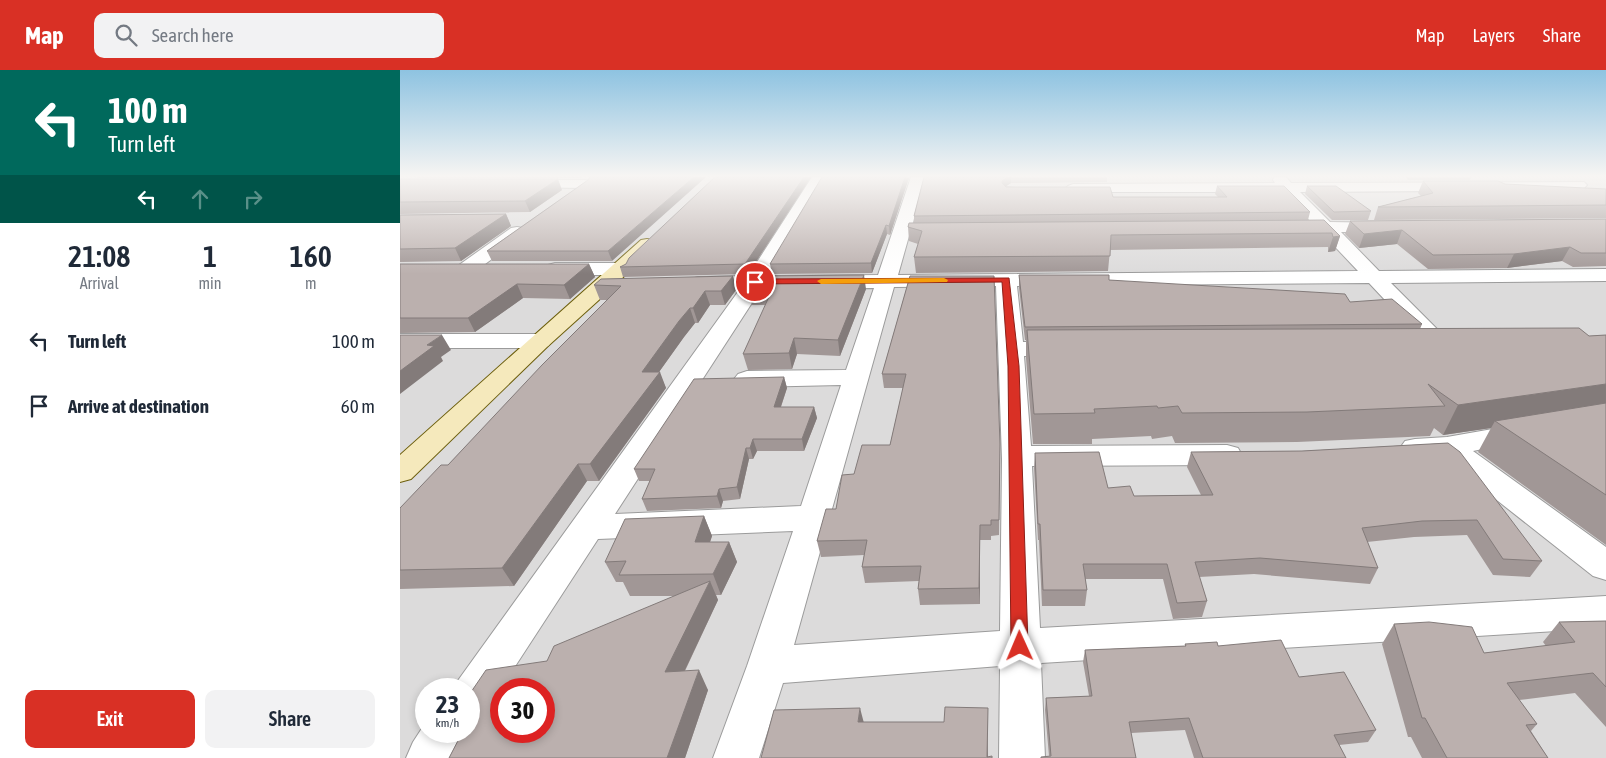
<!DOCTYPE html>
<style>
body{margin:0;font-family:"Asap Condensed",sans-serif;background:#f2f2f3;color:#1f2937;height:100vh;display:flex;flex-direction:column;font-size:19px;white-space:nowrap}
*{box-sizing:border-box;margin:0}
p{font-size:16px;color:#747a83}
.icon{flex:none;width:28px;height:28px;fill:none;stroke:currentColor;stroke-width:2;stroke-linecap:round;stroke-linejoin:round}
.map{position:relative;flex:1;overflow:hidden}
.details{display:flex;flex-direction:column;background:#fff;width:400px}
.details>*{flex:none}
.banner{background:#00695c;color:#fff;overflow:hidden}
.speed{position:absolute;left:15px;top:608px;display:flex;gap:10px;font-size:25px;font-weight:700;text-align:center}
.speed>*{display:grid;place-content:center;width:65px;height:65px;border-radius:50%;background:#fff;box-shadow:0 2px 8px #0003;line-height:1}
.speed small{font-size:12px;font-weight:400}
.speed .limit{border:8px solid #d22;background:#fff;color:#111}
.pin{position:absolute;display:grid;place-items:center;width:42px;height:42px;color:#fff;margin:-21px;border:2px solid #fff;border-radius:50%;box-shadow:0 1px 5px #0007}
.me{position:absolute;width:55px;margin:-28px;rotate:359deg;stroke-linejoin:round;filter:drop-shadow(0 0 4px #0008)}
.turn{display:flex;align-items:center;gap:18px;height:105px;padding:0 25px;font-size:22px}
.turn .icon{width:65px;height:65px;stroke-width:2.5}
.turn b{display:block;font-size:35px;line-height:42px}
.lanes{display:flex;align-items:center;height:48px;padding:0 25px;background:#0003;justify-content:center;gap:25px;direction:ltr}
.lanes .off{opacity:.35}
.eta{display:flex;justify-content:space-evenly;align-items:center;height:85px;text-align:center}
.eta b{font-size:30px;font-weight:600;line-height:35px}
.primary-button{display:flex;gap:10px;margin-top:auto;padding:10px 25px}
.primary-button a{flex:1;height:58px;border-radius:10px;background:#d93025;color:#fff;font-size:20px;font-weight:600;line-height:58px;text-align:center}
.primary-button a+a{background:#f2f2f3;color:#1f2937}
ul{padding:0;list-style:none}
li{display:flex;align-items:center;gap:15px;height:65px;padding:0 25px}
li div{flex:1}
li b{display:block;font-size:19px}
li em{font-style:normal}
header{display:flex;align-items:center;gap:30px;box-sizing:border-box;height:70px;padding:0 25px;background:#d93025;color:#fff}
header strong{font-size:24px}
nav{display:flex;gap:28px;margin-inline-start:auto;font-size:18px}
.search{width:350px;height:45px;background:#f2f2f3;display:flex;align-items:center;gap:12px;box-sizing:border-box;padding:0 18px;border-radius:10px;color:#747a83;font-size:19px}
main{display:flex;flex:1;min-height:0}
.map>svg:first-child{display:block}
.residential{fill:#dcdbdb;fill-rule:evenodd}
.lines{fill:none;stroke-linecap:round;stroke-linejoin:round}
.street-casing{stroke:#9b9b9b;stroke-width:2}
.secondary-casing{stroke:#6d5f0d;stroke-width:2}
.street{fill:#fff;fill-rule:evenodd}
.secondary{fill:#f5e9bc;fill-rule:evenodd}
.wall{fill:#a19796}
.shaded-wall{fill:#837b7a}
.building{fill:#bbb0ae;stroke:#837b7a;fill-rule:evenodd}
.route{fill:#d93025;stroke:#8d1f18}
.slow{fill:#f59e0b}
</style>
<header>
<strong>Map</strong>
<div class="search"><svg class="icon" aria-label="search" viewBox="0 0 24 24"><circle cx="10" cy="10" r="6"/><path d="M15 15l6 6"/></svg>Search here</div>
<nav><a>Map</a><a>Layers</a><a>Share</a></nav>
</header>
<main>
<section class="details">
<div class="banner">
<div class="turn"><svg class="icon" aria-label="left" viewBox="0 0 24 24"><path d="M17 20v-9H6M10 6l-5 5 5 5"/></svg><div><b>100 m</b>Turn left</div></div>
<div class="lanes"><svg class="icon" aria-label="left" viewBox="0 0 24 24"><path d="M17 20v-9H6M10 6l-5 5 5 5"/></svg><svg class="icon off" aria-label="ahead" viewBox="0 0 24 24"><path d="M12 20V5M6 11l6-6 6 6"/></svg><svg class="icon off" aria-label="right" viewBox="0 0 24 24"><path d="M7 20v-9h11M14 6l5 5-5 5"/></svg></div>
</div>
<div class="eta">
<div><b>21:08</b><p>Arrival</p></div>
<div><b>1</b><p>min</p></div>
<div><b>160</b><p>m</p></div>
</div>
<ul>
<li><svg class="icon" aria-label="left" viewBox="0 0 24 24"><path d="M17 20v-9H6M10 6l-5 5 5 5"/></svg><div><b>Turn left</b></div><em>100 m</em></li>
<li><svg class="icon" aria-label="arrive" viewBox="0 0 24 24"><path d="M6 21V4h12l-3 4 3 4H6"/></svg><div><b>Arrive at destination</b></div><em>60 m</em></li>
</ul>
<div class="primary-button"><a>Exit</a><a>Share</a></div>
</section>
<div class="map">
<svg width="1206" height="688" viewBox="0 0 1206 688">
<rect width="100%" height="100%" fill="#eee8e5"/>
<path class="residential" d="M0,107H1206V688H0ZM26,619H69V661H26ZM101,619H144V661H101Z"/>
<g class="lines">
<defs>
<path id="street" d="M412,107H427L369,206L478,205L511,107H525L512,156H551L554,160L551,164L509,166L498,205L958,201L921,162L889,161L886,157L889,153L911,152L883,122H668L665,119L668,116L673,114L875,113L873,110L874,107H886L891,113L1184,112L1187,115L1184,118L1179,120L900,122L930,152L991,153L994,157L991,161L985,162H941L979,201L1206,199V211L991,213L1048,270L1052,275L1048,280L1040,282L1032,280L969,213L617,216L623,272H665L673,274L677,279L673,284L665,286H624L631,376L827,375L838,378L842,385L838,392L827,395L632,396L640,558L1206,526V558L641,593L645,688H599L600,596L383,613L359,688H313L347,596L393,461L198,469L84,644L69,650V619H52L54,616L340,219H298L291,217L288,213L291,209L298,207L348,206ZM596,216L602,389L600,561L394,575L494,217ZM474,218L446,300L347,301L338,304L334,309L338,314L347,317L441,315L401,436L215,444L361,219Z
M121,110H185L190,111L192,114L190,117L185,118L116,117L114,114L116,111Z
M117,157L123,158L126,162L123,166L73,203L66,205L59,203L56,199L59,195L111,158Z
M155,193H221L228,195L231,199L228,203L221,205H155L148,203L145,199L148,195Z
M0,264H140L148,266L152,271L148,276L140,278H0Z
M1121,354L1131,357L1135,363L1131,369L1073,381L1206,477V510L1193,506L1041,386L1015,387L1005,385L1000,378L1005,371L1015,369L1047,367Z
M26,652V661H69V659V661L56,688H6L13,672Z"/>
<path id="secondary" d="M247,169L253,170L256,174L253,178L211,219L148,276L11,409L0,412V385L241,170Z"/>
</defs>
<use href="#street" class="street-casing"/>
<use href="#secondary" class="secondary-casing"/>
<use href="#street" class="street"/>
<use href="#secondary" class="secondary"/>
</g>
<path class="wall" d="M17,107H181L179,108H17Z
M411,107L348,204L223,207L220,197Z
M509,107L490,165L487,164L472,203L372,204L370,194Z
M524,107H707V112L611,113L605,116L713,127H818L815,124L817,116L910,142L908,150H924L940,166L935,181L928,182V177L710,180L708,201L516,203L514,187L518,174L509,171L508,157L514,153V146Z
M1006,107H1071L1070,110H1008Z
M0,109L162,120L130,142L0,144Z
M188,110L212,191H92L87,181Z
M1023,111L1206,119V148L974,150L978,137L1021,126L1018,123Z
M907,116L971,141L968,150H932L905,124Z
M106,144L111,156L61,191L0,192V145Z
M1206,149V196L1173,197L1162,191L1107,198L1028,199L997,174L959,178L945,164L950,151Z
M0,194H189L195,207L170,229L123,228L75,262L0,263Z
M619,205L709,210L950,232L1022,254L1020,259L1189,266L1206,265V475L1078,382L1091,358L1043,365L1034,358L1030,366L897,372L775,373L772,366L752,369L751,366L692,369V374H633L626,288V270H625L619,218Z
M333,206L336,220L325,235H310L298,253H295L284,267L259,302L266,318L199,411H187L114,516L0,519V438L48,395L207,230H200L194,215Z
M510,206L600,374L599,465L591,466V470H580V534L520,535L518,519L519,511L465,513L462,497L464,485L421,487L417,471L436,439L454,404L490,375L503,318H484L482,304Z
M466,219L440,286L397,284L392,299L348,300L343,284L366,235H352L349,221Z
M384,307L387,318L381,337H414L417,348L404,381H357L353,389H349L340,429L323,431L321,438L247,441L242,429L250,411H239L234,399Z
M1048,373L1142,491L1130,507L1093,505L1067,465L1014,467L967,472L978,498L970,514L854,504L799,507L807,531L802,547L773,549L763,509H685L687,520L685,536H642L639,470H638L634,398L635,383L708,418L734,426L801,425L787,397L791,382L902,381Z
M304,446L312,466L310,472H329L337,492L321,525H316L318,530L285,601L308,620L285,688H49L62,663L60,661H69V625L147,591L275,526H230L223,512H216L205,492Z
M1206,551V657L1175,623L1119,630L1137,654L1131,661L1148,688H1022L1011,667H1008L982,574L994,554L1084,583L1146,576L1143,572L1159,552Z
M785,574L818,576L899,607L976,660L968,672L939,675L946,688H794L785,660L731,663L649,686L645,640L646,628L689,626L683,592L685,580L785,576Z"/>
<path class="shaded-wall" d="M294,107H306L212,191L208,181Z
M404,107H411L348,204L345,194Z
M505,107L509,108L490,165L489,156Z
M608,107H611V113L602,119V111Z
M158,109L162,120L130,142L125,131Z
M106,144L111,156L61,191L55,178Z
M486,155L487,164L472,203L471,193Z
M1002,160L997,174L959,178L964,164Z
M940,166L935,181L928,182L933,167Z
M1170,177L1162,191L1107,198L1114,184Z
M189,194L195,207L170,229L164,215Z
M464,205L466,219L440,286L438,270Z
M333,206L336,220L325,235L321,221Z
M117,214L123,228L75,262L68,248Z
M305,221L310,235L298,253L293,238Z
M290,238L295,253L284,267L254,309L260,302L266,318L199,411L190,394L242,302L279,251Z
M42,265L51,280L41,287L43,291L0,324V301L27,275Z
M394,268L397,284L392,299L389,283Z
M384,307L387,318L377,348L374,337Z
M1206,314V341L1095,351L1091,358L1043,365L1058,335Z
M414,337L417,348L404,381L402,369Z
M353,369L357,381L353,389L350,378Z
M346,378L349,389L340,429L337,417Z
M178,394L187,411L114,516L102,498Z
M319,419L323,431L321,438L317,426Z
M304,446L312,466L303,493L295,472Z
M580,455V534L579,518Z
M329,472L337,492L321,525L313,504Z
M310,511L318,530L275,621L265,602Z
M299,600L308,620L285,688H267Z
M460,638L465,657L458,652Z
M588,638V688H587Z"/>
<path class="building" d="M190,107H294L208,181H87L188,110Z
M315,107H404L345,194L220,197L226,194L229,188Z
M422,107H505L489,156L486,155L471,193L370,194Z
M524,107H608L602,111V113L606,117H710L713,127H827L817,116H884L910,142L514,146Z
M0,109H158L125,131L0,132Z
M1023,111H1098L1105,114L1206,119V135L978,137L1033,123Z
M907,116H936L971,141L934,142Z
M106,144L55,178L0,179V145Z
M1206,149V183H1181L1170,177L1114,184L1033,185L1002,160L964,164L950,151Z
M924,150L940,166L933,167L932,163L711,165L710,186L514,187L522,161L508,157L509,153Z
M0,194H189L164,215L117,214L68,248H0Z
M464,205L438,270L394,268L389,283L343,284L372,220L349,221L359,206Z
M619,205H709V210L945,224L950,232L992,229L1022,254L625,257Z
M333,206L321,221H305L293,238H290L279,251L242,302H260L190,394H178L102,498L0,500V438L41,395H48L142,295L221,216L194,215L201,209Z
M510,206H594L600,374L599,450H591V455H580L579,518L518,519L521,496L462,497L467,470L417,471L426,439H436L442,405L454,404L462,375H490L506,304H482Z
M1179,258L1189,266L1206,265V314L1058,335L1028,314L1045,336L907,342L782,343L778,336L758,338L757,336L694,339L695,343L634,344L627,260Z
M0,265H42L27,275L34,276L0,301Z
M384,307L374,337H414L402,369H353L350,378H346L337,417L319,419L317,426L242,429L255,399H234L294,309Z
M1206,333V425L1095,351Z
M1048,373L1060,382L1142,491L1103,489L1077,450L1022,451L962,458L978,498L860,488L795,492L807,531L777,533L767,494H683L687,520H643L640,454H638L635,383L699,382L708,418L730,416L734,426L813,425L791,382L902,381Z
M304,446L295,472H329L313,504L219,505L226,491L205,492L225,449Z
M310,511L265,602L299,600L267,688H49L63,661H69V650L70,647H69V625L86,600L147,591L154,576ZM101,619H144V661H101Z
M1206,551V617L1193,603L1107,613L1137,654L1126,655L1148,688H1047L1025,648H1022L994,554L1029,552L1072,557L1084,583L1175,572L1159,552Z
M881,570L899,607L944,602L976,660L934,665L946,688H803L789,648L729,652L736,688H641V687L651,686L646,628L692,626L685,580L786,576L785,574L817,572L818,576Z
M545,637L588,638L587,687L592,686V688H361L374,640L460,638L458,652H544Z"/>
<linearGradient id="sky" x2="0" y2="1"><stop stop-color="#8ec3e1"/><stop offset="0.52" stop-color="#f7f5f3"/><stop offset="1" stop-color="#f7f5f3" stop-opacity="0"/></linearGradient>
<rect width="1206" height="204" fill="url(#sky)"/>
<path class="route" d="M609,208L619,296L628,576L625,582L620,584L614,582L611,576L608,296L602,212L355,214L351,212L355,209Z"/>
<path class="slow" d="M544,208L548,210L547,212L421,214L417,211L421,209Z"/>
</svg>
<div class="speed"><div>23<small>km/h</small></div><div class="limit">30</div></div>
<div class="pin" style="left:355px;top:212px;background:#d93025"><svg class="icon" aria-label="arrive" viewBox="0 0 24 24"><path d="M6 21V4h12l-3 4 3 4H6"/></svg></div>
<svg class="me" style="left:620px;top:576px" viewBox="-20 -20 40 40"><path d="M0-17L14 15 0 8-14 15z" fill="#d93025" stroke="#fff" stroke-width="4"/></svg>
</div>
</main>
